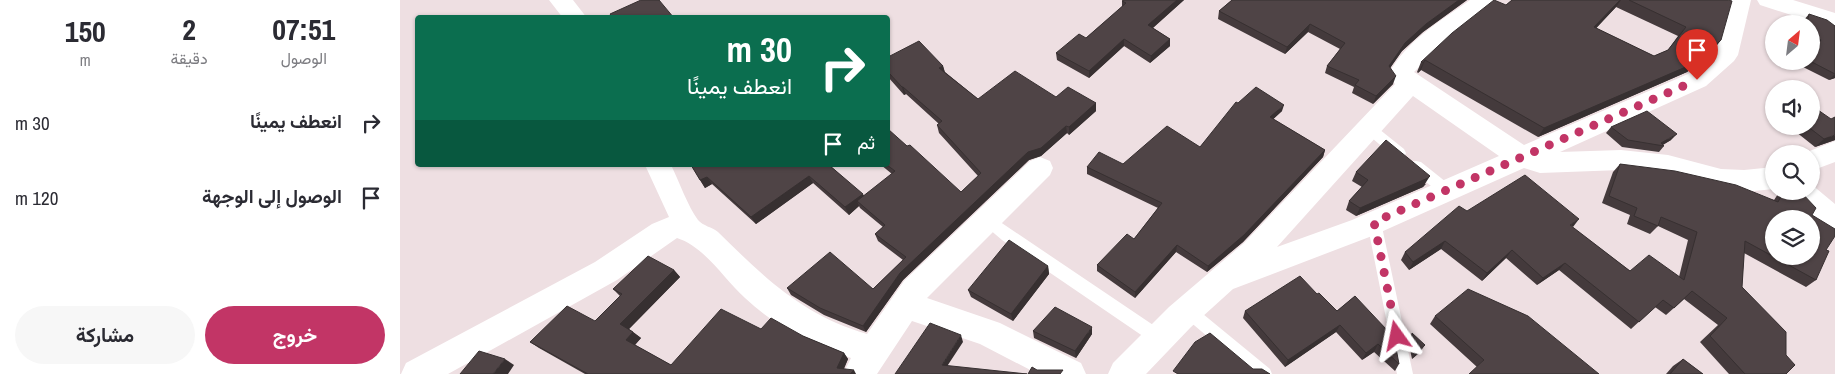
<!DOCTYPE html>
<html lang="ar">
<meta charset="utf-8">
<style>
body{margin:0;font-family:"Archivo Narrow",Vazirmatn,sans-serif;background:#f7f7f7;color:#2b2b33;direction:rtl;height:100vh;display:flex;flex-direction:column;font-size:19px;white-space:nowrap}
*{box-sizing:border-box;margin:0}
p{font-size:16px;color:#7c7c81}
.icon{flex:none;width:28px;height:28px;fill:none;stroke:currentColor;stroke-width:2;stroke-linecap:round;stroke-linejoin:round}
.map{position:relative;flex:1;overflow:hidden;direction:ltr}
.details{display:flex;flex-direction:column;background:#fff;width:400px}
.details>*{flex:none}
.hud{position:absolute;left:15px;top:15px;width:475px;height:152px;border-radius:5px;box-shadow:0 1px 4px #0004;direction:rtl;background:#0b6e4f;color:#fff;overflow:hidden}
.needle{width:32px;rotate:28deg}
.buttons{position:absolute;left:1365px;top:15px;display:grid;gap:10px}
.buttons a{display:grid;place-items:center;width:55px;height:55px;border-radius:50%;background:#fff;box-shadow:0 1px 4px #0004;font-size:25px}
.pin{position:absolute;display:grid;place-items:center;width:42px;height:42px;color:#fff;margin:-51px -21px;border-radius:50% 50% 50% 0;rotate:-45deg;box-shadow:0 0 5px #0007}
.pin .icon{rotate:45deg}
.me{position:absolute;width:55px;margin:-28px;rotate:348deg;stroke-linejoin:round;filter:drop-shadow(0 0 4px #0008)}
.turn{display:flex;align-items:center;gap:18px;height:105px;padding:0 15px;font-size:22px}
.turn .icon{width:65px;height:65px;stroke-width:2.5}
.turn b{display:block;font-size:35px;line-height:42px}
.then{display:flex;align-items:center;height:48px;padding:0 15px;background:#0003;gap:10px;font-size:19px}
.eta{display:flex;justify-content:space-evenly;align-items:center;height:85px;text-align:center}
.eta b{font-size:30px;font-weight:700;line-height:35px}
.cta{display:flex;gap:10px;margin-top:auto;padding:10px 15px}
.cta a{flex:1;height:58px;border-radius:30px;background:#c23566;color:#fff;font-size:20px;font-weight:700;line-height:58px;text-align:center}
.cta a+a{background:#f7f7f7;color:#2b2b33}
ul{padding:0;list-style:none}
li{display:flex;align-items:center;gap:15px;height:75px;padding:0 15px}
li div{flex:1}
li b{display:block;font-size:19px}
li em{font-style:normal}
main{display:flex;flex:1;min-height:0}
.map>svg:first-child{display:block}
.lines{fill:none;stroke-linecap:round;stroke-linejoin:round}
.lane{fill:#fff;fill-rule:evenodd}
.street{fill:#fff;fill-rule:evenodd}
.wall{fill:#443a3c;fill-rule:evenodd}
.shaded-wall{fill:#373031}
.building{fill:#4f4446;stroke:#373031;fill-rule:evenodd}
.route{stroke:#c23566;stroke-width:9;stroke-dasharray:0 16.2}
</style>
<main>
<div class="map">
<svg width="1435" height="374" viewBox="0 0 1435 374">
<rect width="100%" height="100%" fill="#eedfe2"/>
<g class="lines">
<path class="lane" d="M969,123L974,125L1004,149L1006,153L1004,157L999,158L994,157L964,131L963,128L964,125Z
M1016,161L1021,162L1051,186L1053,190L1051,194L1046,196L1041,194L1011,170L1009,166L1011,162Z
M587,213L765,333L767,338L765,343L759,345L753,343L602,240L582,223L580,219L582,215Z
M974,216L979,218L981,222L1013,374H997L967,222L969,218Z
M787,303L792,305L870,369L872,374H852L782,315L779,310L782,305Z"/>
<path class="street" d="M149,0H173L187,18H163Z
M1070,0H1096L1093,5L1046,41L1014,72L1124,145L1288,74L1315,51L1329,0H1351L1338,55L1334,61L1306,86L1160,152L1221,150L1268,155L1321,169L1344,170L1374,167V189L1344,192L1321,191L1268,177L1221,170L1140,173L1124,168L972,236L833,289L791,327L746,374H708L713,363L769,307L844,243L995,84L988,75C1005,42 1040,21 1070,0ZM1013,96L1099,156L952,220L877,247Z
M1357,0H1393L1435,13V29L1360,5Z
M1435,141V162L1411,171V154H1402Z
M640,157L650,161L653,168L650,175L527,298L600,323L681,363L686,374H638L580,344L512,321L477,374H443L451,358C412,346 375,326 345,298C324,279 305,247 277,238L217,280L48,374H1L6,363L195,262L252,224L269,217L245,165H271C279,181 288,207 298,220C303,226 312,227 318,232C365,278 402,315 467,334L504,281L630,161Z
M1411,184L1435,204V233C1419,227 1395,206 1387,191H1411Z"/>
</g>
<path class="wall" d="M724,0H784L753,28L770,39V46L750,63L724,46L689,78L657,60L656,53L686,38L722,7V1Z
M832,0H1067L1023,32L1002,51L990,68L993,84L973,104L952,93L954,87L925,73L927,66L940,49L908,32L885,54L818,19L819,11Z
M1112,0H1328L1321,40L1313,50L1287,72L1138,137L1021,70L1018,73L1017,72L1021,62L1106,5ZM1216,7L1278,36L1268,50L1254,56L1196,28Z
M1409,14L1435,26V78L1429,80L1399,65L1402,61H1411V50L1415,46L1411,45V24H1402L1403,21Z
M488,57L543,66L545,72L578,99L656,97L696,103V111L669,135L667,133L641,156L629,160L503,280L466,332L424,315L391,295L387,288L473,289L503,260L478,241L475,234L483,227L460,208L459,206L449,215L413,183L356,224L312,184L305,188L291,165H429L464,196L492,174L481,165H488L561,192L578,176L539,133L537,125L539,124L506,94L504,95L488,77Z
M838,103L882,111L873,119L925,150L923,157L843,242L807,272L776,252L735,298L697,271V265L734,239L758,208L687,174V167L723,164L800,147Z
M1392,126H1411L1435,140L1415,147L1391,128Z
M1211,127L1271,140L1263,145L1264,146L1259,152L1222,147L1206,133Z
M1220,164L1374,200L1380,191H1400L1412,215L1426,250L1416,280L1406,287L1344,253L1342,287L1386,355V374H1329L1300,342L1318,325L1284,299L1266,315L1255,307L1231,329L1159,270L1137,285L1106,258L1082,281L1041,249L1009,270L1001,260L1005,252L1067,211L1172,227L1230,271L1279,277L1288,240L1258,226L1250,234L1227,224L1230,215L1202,203L1213,172Z
M956,172L1026,184L1023,187L956,216L946,210L949,201L962,187L952,181Z
M648,266L649,274L613,321L571,297L568,290Z
M274,270L280,277L229,329L241,338L235,345L271,365L361,329L403,336L444,353L448,359L444,369L456,374H185L139,348L130,342L195,321L220,296L213,289Z
M917,294L937,311L955,296L999,364L995,371L974,352L962,360L936,332L885,367L843,318L845,311Z
M1035,316H1128L1077,367L1030,324Z
M633,331L692,334L676,358L634,338Z
M1012,333L1020,352L1012,359L1008,340Z
M1283,359L1303,374H1266L1273,366Z"/>
<path class="shaded-wall" d="M777,0H784L748,32V25Z
M1059,0H1067L1023,32L1002,51L986,74L989,66L1005,43L1026,24Z
M1220,0H1221L1216,7L1188,37L1194,27Z
M910,24L908,32L885,54L887,47Z
M724,39V46L689,78V71Z
M770,39V46L750,63L751,56Z
M1321,40L1313,50L1287,72L1138,137L1144,128Z
M1025,60L1021,70L1018,73L1023,63Z
M543,66L545,74L539,68Z
M1435,74V78L1429,80Z
M996,76L993,84L973,104L976,96Z
M502,87H503L506,94L504,95Z
M696,103V111L669,135V127Z
M884,105L882,111L868,124L870,117Z
M666,126L667,133L641,156L629,160L503,280L466,332L463,326L500,273L628,152Z
M1277,134L1271,140L1262,145L1261,143Z
M1435,135V140L1415,147L1424,139Z
M925,150L923,157L843,242L807,272L808,266Z
M409,176L413,183L356,224L351,217Z
M1030,176L1023,187L956,216L960,208Z
M307,177L312,184L305,188L300,180Z
M463,194L467,201H457L459,206L449,215L445,207Z
M1179,219L1173,227L1170,225Z
M1045,241L1041,249L1009,270L1013,262Z
M777,245L776,252L735,298V292Z
M1112,250L1106,258L1082,281L1087,273Z
M1165,263L1159,270L1137,285L1143,278Z
M648,266L649,274L613,321L611,314Z
M274,270L280,277L227,331L220,324Z
M940,325L936,332L885,367L888,360Z
M692,327V334L676,358L675,351Z
M233,332L241,338L233,347L226,340Z
M561,335L563,342L544,371L542,365Z
M978,344L974,352L962,360L966,353Z
M1025,345L1020,352L1012,359L1017,352Z
M444,353L448,359L441,374L437,368Z
M105,359L114,365L108,374H93Z
M454,370L456,374H450Z"/>
<path class="building" d="M241,0H259L274,18H213L210,14Z
M724,0H777L748,25L770,39L751,56L724,39L689,71L656,53L679,34L686,38L726,3L722,1Z
M832,0H1059L1026,24L1005,43L989,66L996,76L976,96L955,85L959,80L927,66L945,43L910,24L887,47L819,11Z
M1094,0L1106,5L1112,0H1220L1194,27L1254,56L1268,50L1286,27L1229,0H1328L1332,1L1321,40L1295,63L1144,128L1025,60L1023,63L1021,62L1052,33Z
M1409,14L1427,20L1435,26V74L1410,61H1411V52L1421,40L1411,36V24H1407Z
M519,41L543,66L539,68L578,99L615,71L656,97L668,87L696,103L669,127L666,126L641,148L628,152L500,273L463,326L420,308L387,288L430,252L473,289L506,257L475,234L485,225L457,201L495,171L487,165L488,129L507,146L510,145L561,192L581,173L537,125L542,121L503,87H502L488,72V57Z
M856,87L884,105L870,117L925,150L844,235L808,266L777,245L735,292L697,265L727,234L734,239L762,203L687,167L699,152L723,164L767,126L800,147L836,102L838,103Z
M1418,110L1431,119L1435,117V135L1424,139L1407,126H1411V114Z
M1247,111L1277,134L1261,143L1264,146L1228,140L1211,127Z
M986,140L1030,176L1028,178L960,208L949,201L968,180L956,172Z
M1220,164L1275,171L1336,185L1378,202L1384,191H1400L1416,208L1412,215L1435,229V236L1426,250L1429,251L1416,280L1345,241L1342,287L1386,332V355L1395,365L1386,374H1345L1310,336L1327,318L1292,291L1274,308L1263,300L1239,322L1165,263L1143,278L1112,250L1087,273L1045,241L1013,262L1005,252L1059,206L1067,211L1125,175L1179,219L1170,225L1230,271L1249,255L1284,280L1297,232L1261,217L1258,226L1234,216L1237,208L1209,196ZM1374,219H1411V256H1374Z
M291,165H429L463,194L445,207L409,176L351,217L307,177L300,180Z
M609,240L648,266L611,314L568,290Z
M248,256L274,270L220,324L233,332L226,340L271,365L321,309L361,329L371,318L403,336L444,353L437,368L454,370L450,374H188L130,342L167,306L195,321L222,294L213,289Z
M900,276L917,294L919,293L937,311L955,296L987,330L992,327L999,364L978,344L966,353L940,325L888,360L845,311Z
M1068,289L1128,316L1199,374H1069L1084,360L1035,316Z
M655,307L692,327L675,351L633,331Z
M530,323L561,335L542,365L627,374H495Z
M810,333L853,369H862L870,374H778L773,371L795,342Z
M1012,333L1025,345L1017,352Z
M79,351L105,359L93,374H60Z
M1283,359L1303,374H1270Z
M632,367L637,370H663L660,374H628Z"/>
<g class="lines">
<path class="route" d="M997,336L974,222L1297,80"/>
</g>
</svg>
<div class="buttons">
<a><svg class="needle" viewBox="-14 -14 28 28"><path d="M0-13l5 13h-10z" fill="#e53935"/><path d="M0 13l5-13h-10z" fill="#7c7c81"/></svg></a>
<a><svg class="icon" aria-label="sound" viewBox="0 0 24 24"><path d="M4 9h4l5-4v14l-5-4H4zM17 9q2 3 0 6"/></svg></a>
<a><svg class="icon" aria-label="search" viewBox="0 0 24 24"><circle cx="10" cy="10" r="6"/><path d="M15 15l6 6"/></svg></a>
<a><svg class="icon" aria-label="layers" viewBox="0 0 24 24"><path d="M12 4l9 5-9 5-9-5zM3 14l9 5 9-5"/></svg></a>
</div>
<div class="pin" style="left:1297px;top:80px;background:#d93025"><svg class="icon" aria-label="arrive" viewBox="0 0 24 24"><path d="M6 21V4h12l-3 4 3 4H6"/></svg></div>
<svg class="me" style="left:997px;top:336px" viewBox="-20 -20 40 40"><path d="M0-17L14 15 0 8-14 15z" fill="#c23566" stroke="#fff" stroke-width="4"/></svg>
<div class="hud">
<div class="turn"><svg class="icon" aria-label="right" viewBox="0 0 24 24"><path d="M7 20v-9h11M14 6l5 5-5 5"/></svg><div><b>30 m</b>انعطف يمينًا</div></div>
<div class="then">ثم<svg class="icon" aria-label="arrive" viewBox="0 0 24 24"><path d="M6 21V4h12l-3 4 3 4H6"/></svg></div>
</div>
</div>
<section class="details">
<div class="eta">
<div><b>07:51</b><p>الوصول</p></div>
<div><b>2</b><p>دقيقة</p></div>
<div><b>150</b><p>m</p></div>
</div>
<ul>
<li><svg class="icon" aria-label="right" viewBox="0 0 24 24"><path d="M7 20v-9h11M14 6l5 5-5 5"/></svg><div><b>انعطف يمينًا</b></div><em>30 m</em></li>
<li><svg class="icon" aria-label="arrive" viewBox="0 0 24 24"><path d="M6 21V4h12l-3 4 3 4H6"/></svg><div><b>الوصول إلى الوجهة</b></div><em>120 m</em></li>
</ul>
<div class="cta"><a>خروج</a><a>مشاركة</a></div>
</section>
</main>
